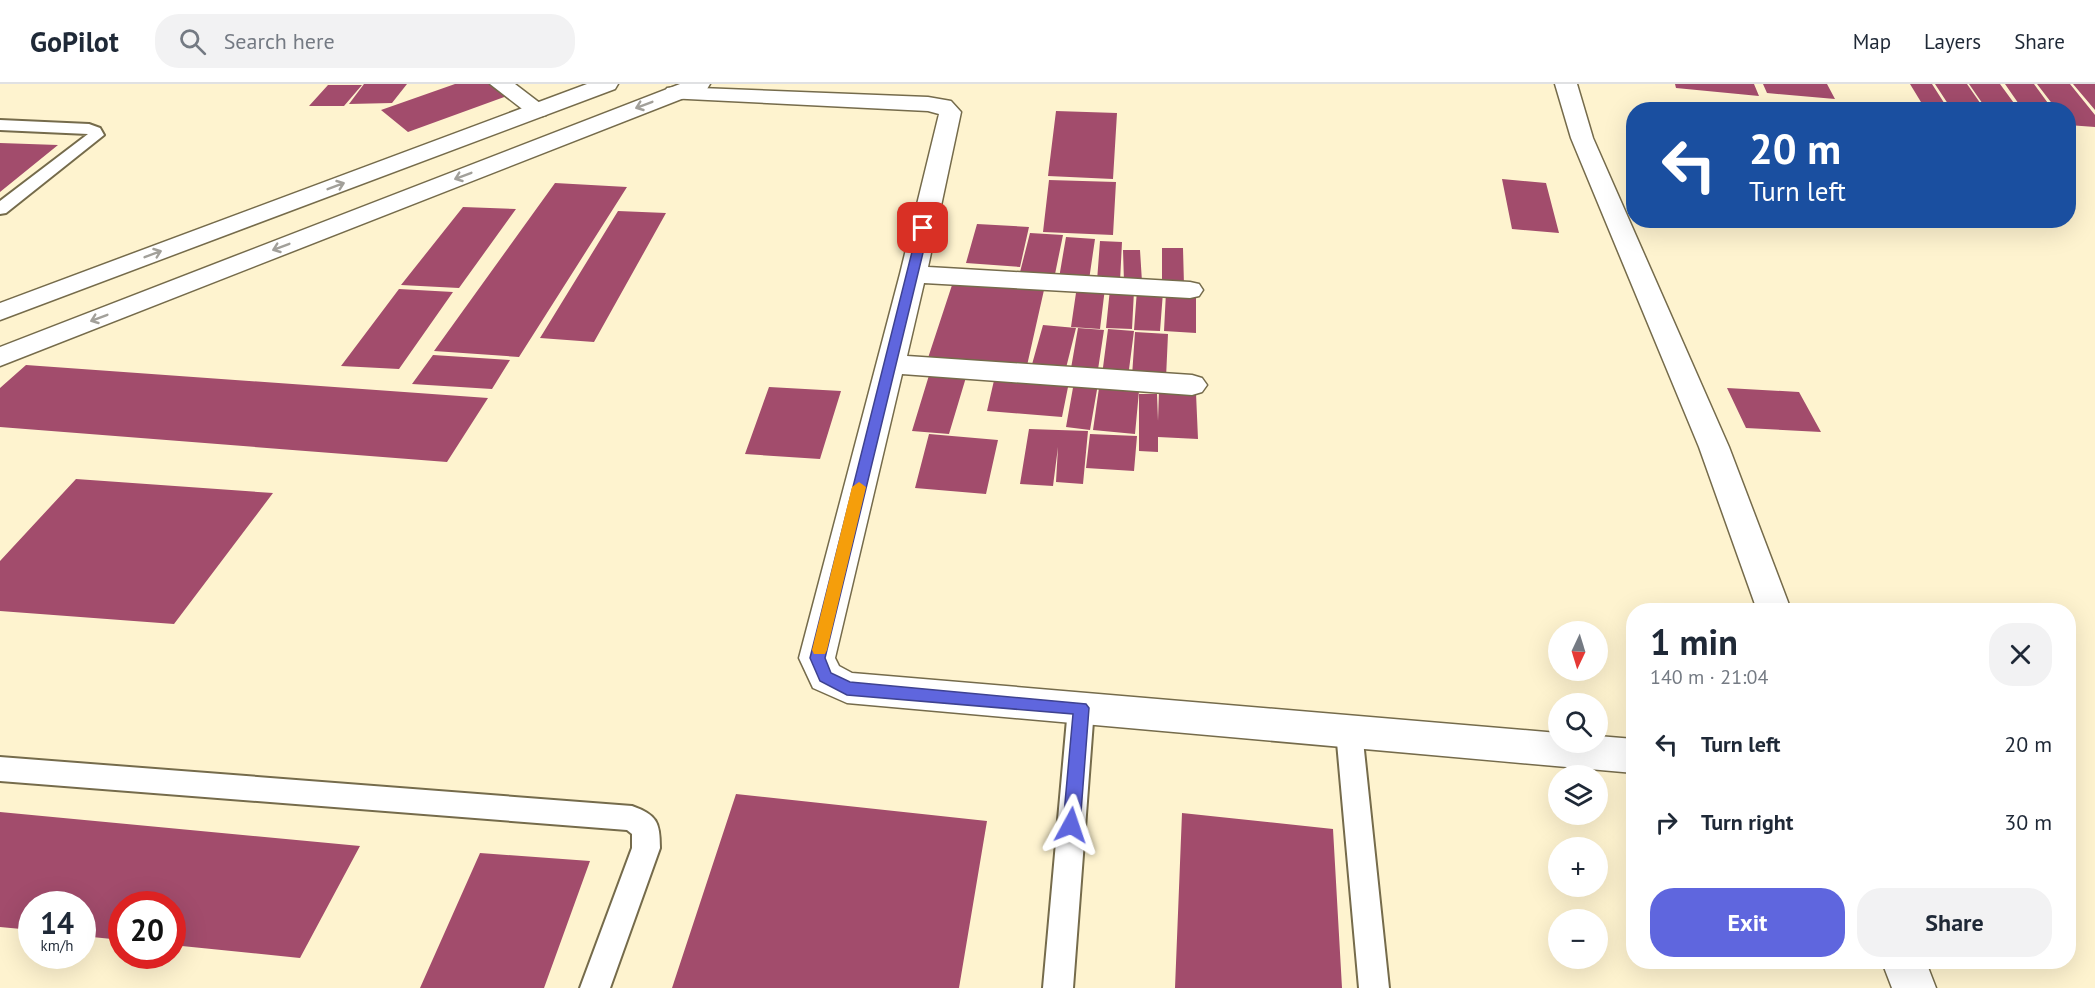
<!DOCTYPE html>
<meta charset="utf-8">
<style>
body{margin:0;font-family:"PT Sans",sans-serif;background:#f2f2f3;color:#1f2937;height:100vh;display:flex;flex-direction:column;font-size:22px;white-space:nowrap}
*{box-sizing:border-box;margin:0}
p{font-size:20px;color:#747a83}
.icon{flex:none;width:33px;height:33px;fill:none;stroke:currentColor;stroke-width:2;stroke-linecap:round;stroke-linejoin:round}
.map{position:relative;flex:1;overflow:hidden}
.side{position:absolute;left:1626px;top:519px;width:450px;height:366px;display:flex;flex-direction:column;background:#fff;border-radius:24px;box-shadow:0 6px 24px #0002}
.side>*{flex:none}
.top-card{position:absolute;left:1626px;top:18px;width:450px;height:126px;border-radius:24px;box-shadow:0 6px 24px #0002;background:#1a4fa0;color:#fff;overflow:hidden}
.needle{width:39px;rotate:184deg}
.controls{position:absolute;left:1548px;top:537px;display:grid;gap:12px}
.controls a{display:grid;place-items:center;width:60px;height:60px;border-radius:50%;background:#fff;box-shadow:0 6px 24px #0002;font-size:30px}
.speed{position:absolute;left:18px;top:807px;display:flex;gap:12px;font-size:30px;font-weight:700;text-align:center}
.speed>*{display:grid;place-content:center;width:78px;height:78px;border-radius:50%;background:#fff;box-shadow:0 6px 24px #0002;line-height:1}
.speed small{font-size:15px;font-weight:400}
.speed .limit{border:9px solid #d22;background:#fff;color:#111}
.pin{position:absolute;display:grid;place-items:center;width:51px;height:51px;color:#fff;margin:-26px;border-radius:12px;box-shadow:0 3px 9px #0006}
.me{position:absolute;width:66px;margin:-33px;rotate:5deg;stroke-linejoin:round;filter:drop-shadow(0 0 4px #0008)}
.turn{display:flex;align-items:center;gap:21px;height:126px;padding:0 24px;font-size:27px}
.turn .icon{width:78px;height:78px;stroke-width:2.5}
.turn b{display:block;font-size:42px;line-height:51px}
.round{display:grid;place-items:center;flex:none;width:63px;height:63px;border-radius:24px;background:#f2f2f3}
.overview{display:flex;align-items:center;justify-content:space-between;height:102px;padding:0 24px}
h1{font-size:36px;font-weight:600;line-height:45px}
.action{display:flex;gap:12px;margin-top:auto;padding:12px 24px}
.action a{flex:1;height:69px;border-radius:24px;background:#5f66de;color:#fff;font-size:24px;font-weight:600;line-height:69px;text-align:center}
.action a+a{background:#f2f2f3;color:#1f2937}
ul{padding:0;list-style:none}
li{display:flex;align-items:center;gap:18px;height:78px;padding:0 24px}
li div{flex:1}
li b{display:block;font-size:22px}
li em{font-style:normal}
header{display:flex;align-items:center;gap:36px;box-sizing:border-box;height:84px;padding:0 30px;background:#fff;border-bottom:2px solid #e0e1e3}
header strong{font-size:28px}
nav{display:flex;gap:33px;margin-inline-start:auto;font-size:21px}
.search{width:420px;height:54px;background:#f2f2f3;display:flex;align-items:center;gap:15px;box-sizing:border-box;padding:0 21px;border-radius:24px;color:#747a83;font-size:22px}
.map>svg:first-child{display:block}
.building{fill:#a24c6c}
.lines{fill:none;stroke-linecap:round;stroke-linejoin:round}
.service-casing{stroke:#756b4b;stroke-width:4}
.minor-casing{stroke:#756b4b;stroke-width:3}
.tertiary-casing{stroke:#756b4b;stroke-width:3}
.service{fill:#fff;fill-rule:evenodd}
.minor{fill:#fff;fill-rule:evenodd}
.tertiary{fill:#fff;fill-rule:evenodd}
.oneway{stroke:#a2a09a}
.route{fill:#5f66de;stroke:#3e4290;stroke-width:1.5}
.slow{fill:#f59e0b}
</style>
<header>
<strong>GoPilot</strong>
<div class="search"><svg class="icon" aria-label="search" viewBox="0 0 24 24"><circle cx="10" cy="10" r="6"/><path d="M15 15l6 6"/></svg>Search here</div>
<nav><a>Map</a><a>Layers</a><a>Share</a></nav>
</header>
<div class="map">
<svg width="2095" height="904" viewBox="0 0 2095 904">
<rect width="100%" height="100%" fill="#fef3cf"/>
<path class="building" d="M364,0H407L392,19L349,20Z
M455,0H492L507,12L408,48L381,26Z
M1675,0H1754L1759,12L1676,4Z
M1763,0H1827L1835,15L1767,9Z
M1910,0H1932L1948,25L1924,23Z
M1935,0H1967L1985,26H1952Z
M1969,0H2000L2019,26H1987Z
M2005,0H2034L2053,26H2023Z
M2037,0H2070L2095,31V43L2068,41V26H2057Z
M2073,0H2095V26Z
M328,1H362L344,22H309Z
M1056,27L1117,29L1113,95L1048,92Z
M0,59L58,61L0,108Z
M1502,95L1546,99L1559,149L1512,145Z
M1049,96L1116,98L1113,151L1043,148Z
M555,99L627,103L519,273L434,267Z
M463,123L516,125L459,204L401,201Z
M618,127L666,129L594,258L540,254Z
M977,140L1029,143L1020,183L966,179Z
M1030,149L1063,151L1054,195L1019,192Z
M1066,153L1095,155L1089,196L1059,194Z
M1100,157L1122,158L1120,198L1097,197Z
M1162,164H1183L1184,201L1162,200Z
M1123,166H1140L1142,198H1124Z
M953,198L1044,206L1026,286L927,277Z
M1077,202L1105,204L1100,245L1071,243Z
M399,205L453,208L399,285L341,282Z
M1110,205L1134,207L1132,245L1106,244Z
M1137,206L1163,208L1160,247L1134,246Z
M1166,208L1196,210V249L1164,247Z
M1043,241L1076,244L1065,288L1031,284Z
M1078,244L1104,246L1097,292L1070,290Z
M1108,245L1134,247L1128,293L1102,291Z
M1135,248L1168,250L1166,294L1132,292Z
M433,271L510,276L492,305L412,300Z
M26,281L488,314L447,378L0,343V304Z
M930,288L967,290L949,350L912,347Z
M995,292L1069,298L1062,333L987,327Z
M1074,298L1098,300L1090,346L1066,343Z
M769,303L841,307L820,375L745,370Z
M1099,304L1139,307L1135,350L1093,346Z
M1727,304L1799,308L1821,348L1746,344Z
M1159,307L1196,309L1198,355L1158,353V368L1139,367V310H1157L1158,337Z
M1029,345L1088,347L1083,400L1056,398L1058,363L1053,402L1020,400Z
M929,350L998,356L986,410L915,404Z
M1090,350L1137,352L1134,387L1086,384Z
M76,395L273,409L174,540L0,527V477Z
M736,710L987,737L959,904H672Z
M0,728L360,762L300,874L172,861V820H122V856L82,852V820H32V846L0,843Z
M1182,729L1333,745L1342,904H1175Z
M480,769L590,777L544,904H420Z"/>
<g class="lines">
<defs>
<path id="service" d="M0,36L89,40L100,44L104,51L6,129L0,130V117L88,50L0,46Z
M1081,613L1090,616L1094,624L1073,904H1043L1068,624L1072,616Z
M1349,636L1358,639L1362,647L1389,904H1359L1336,647L1340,639Z
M0,673L632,722C657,731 660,738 660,764L610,904H580L632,764V750L627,746L0,697Z"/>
<path id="minor" d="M490,0H515L549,26L546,31L538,33L530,31Z
M1555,0H1577L1593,54L1729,363L1791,526H1757L1699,363L1571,54Z
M675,3L928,13L951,17L961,28L928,183L1190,198L1199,200L1203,206L1199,212L1190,214L924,199L907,272L1192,291L1202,294L1207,301L1202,308L1192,311L902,290L835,574L839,582L852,589L1558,649V658H1598V652L1634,655V689L847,619L813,604L799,574L900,190L939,30L928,27L667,14L664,9L667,4Z
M1882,878H1926L1936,904H1892Z"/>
<path id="tertiary" d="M587,0H618L615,5L0,236V219Z
M680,0H710L707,5L0,282V263Z"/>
</defs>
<use href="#service" class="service-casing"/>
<use href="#minor" class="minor-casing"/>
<use href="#tertiary" class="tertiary-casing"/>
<use href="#service" class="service"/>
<use href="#minor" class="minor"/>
<use href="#tertiary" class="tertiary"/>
</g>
<defs><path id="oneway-shaft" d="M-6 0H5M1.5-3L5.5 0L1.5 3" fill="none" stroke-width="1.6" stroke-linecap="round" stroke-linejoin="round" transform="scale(1.5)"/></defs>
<g class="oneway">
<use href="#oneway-shaft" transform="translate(644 21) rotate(159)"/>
<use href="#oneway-shaft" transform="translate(463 92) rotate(159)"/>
<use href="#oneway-shaft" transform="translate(336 102) rotate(-21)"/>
<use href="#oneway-shaft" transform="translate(281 163) rotate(159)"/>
<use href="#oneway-shaft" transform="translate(153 170) rotate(-21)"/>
<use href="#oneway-shaft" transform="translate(99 234) rotate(159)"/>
</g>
<path class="route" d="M923,141L929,144L825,574L831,589L850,598L1086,620L1089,624L1080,741L1077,746L1071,748L1066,746L1063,741L1073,630L847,611L820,597L810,574L918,144Z"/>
<path class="slow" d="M859,398L866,403L827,566L825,570H814L812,566L852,403Z"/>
</svg>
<div class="controls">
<a><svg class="needle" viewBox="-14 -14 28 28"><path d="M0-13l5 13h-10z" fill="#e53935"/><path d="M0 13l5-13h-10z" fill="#747a83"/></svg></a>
<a><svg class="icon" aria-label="search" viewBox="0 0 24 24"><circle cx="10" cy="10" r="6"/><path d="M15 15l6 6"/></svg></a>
<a><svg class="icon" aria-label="layers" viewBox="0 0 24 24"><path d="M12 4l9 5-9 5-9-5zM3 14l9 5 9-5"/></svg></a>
<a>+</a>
<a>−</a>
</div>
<div class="speed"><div>14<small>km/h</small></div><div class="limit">20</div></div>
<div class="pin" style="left:923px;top:144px;background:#d93025"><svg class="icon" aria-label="arrive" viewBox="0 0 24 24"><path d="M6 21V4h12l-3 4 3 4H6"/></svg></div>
<svg class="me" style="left:1071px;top:741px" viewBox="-20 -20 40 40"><path d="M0-17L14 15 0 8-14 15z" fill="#5f66de" stroke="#fff" stroke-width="4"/></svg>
<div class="top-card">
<div class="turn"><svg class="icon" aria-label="left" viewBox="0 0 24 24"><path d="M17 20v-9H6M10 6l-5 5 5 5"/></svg><div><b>20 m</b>Turn left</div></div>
</div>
<section class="side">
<div class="overview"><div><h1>1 min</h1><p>140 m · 21:04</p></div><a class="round"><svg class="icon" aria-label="close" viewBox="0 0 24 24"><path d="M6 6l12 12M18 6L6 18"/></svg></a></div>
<ul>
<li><svg class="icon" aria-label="left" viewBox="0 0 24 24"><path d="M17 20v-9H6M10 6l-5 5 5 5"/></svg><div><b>Turn left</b></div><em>20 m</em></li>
<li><svg class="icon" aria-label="right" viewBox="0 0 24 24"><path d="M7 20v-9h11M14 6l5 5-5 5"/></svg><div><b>Turn right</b></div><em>30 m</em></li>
</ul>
<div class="action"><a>Exit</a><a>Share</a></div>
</section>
</div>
